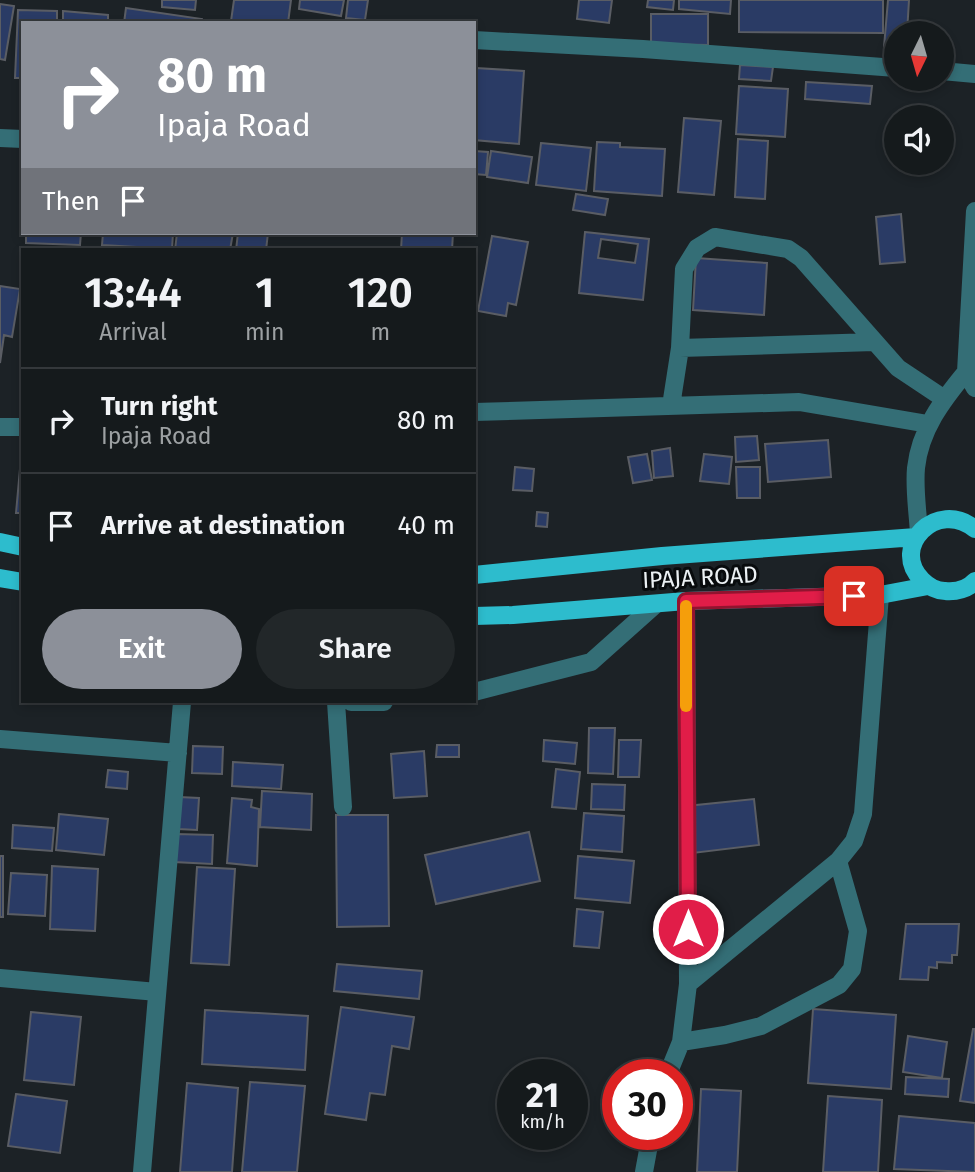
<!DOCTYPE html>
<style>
body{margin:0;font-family:"Fira Sans",sans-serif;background:#222729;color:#f1f3f6;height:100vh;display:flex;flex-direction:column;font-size:26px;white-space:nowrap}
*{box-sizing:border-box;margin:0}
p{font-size:23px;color:#9da1a3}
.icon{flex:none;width:38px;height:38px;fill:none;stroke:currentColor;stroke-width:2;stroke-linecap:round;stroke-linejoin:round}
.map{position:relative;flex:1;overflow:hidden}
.sheet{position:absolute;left:21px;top:248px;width:455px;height:455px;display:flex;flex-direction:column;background:#151a1c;border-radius:0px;box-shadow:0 4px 10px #0003,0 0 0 2px #34383b}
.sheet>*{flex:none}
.hud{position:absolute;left:21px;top:21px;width:455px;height:214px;border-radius:0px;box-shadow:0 4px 10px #0003,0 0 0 2px #34383b;background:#8c9099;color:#fff;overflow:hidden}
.needle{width:46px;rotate:185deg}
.controls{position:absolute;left:884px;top:21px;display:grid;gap:14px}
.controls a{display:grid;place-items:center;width:70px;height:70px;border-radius:50%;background:#151a1c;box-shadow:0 4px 10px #0003,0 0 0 2px #34383b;font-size:35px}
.speed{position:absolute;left:497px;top:1059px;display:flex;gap:14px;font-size:35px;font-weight:700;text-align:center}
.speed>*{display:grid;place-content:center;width:91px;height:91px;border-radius:50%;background:#151a1c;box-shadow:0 4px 10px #0003,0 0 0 2px #34383b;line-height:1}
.speed small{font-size:18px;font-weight:400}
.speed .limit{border:10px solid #d22;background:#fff;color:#111}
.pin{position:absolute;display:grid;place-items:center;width:60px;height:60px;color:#fff;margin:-30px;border-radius:14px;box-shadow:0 4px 10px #0006}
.me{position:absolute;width:77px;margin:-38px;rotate:0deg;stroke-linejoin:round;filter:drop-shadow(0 0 5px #0008)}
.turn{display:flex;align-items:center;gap:24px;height:147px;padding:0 21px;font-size:32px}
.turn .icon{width:91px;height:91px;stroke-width:2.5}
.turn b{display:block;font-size:49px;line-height:60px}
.then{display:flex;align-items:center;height:66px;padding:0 21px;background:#0003;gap:14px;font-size:26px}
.eta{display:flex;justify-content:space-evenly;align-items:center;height:119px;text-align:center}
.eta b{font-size:42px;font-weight:600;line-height:49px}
.action{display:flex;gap:14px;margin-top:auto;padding:14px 21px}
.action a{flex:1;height:80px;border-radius:42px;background:#8c9099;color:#fff;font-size:28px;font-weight:600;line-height:80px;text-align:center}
.action a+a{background:#222729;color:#f1f3f6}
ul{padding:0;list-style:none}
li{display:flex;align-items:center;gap:21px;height:105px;padding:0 21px;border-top:2px solid #34383b}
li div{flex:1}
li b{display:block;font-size:26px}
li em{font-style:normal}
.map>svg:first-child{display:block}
.building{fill:#2a3b65;stroke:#5a5d64;stroke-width:2;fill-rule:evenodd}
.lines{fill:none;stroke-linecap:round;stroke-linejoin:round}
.minor{stroke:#346e76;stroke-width:18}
.major{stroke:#2dbccd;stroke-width:18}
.route-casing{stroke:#92132f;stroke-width:18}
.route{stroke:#e11d48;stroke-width:12}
.slow{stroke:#f59e0b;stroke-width:12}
.labels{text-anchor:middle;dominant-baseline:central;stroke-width:6;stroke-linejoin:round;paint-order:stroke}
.street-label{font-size:23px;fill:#ebf0f3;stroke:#080b0d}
</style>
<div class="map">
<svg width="975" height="1172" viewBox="0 0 975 1172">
<rect width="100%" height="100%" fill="#1c2226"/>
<path class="building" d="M162,0H196L195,10L162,7Z
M234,0H291L288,23L231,21Z
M300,0H344L341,16L299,9Z
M348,0H368L365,20L346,18Z
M579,0H612L609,23L577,19Z
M648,0H674L673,10L647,7Z
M679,0H731L730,14L679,9Z
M739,0H883V33L739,32Z
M888,0H909L907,33H896V48L884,47Z
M0,4L14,6L5,60L0,59Z
M126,8L202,19V23H124Z
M18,10L57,11V23H23V78H15Z
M63,11L108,15V23H63Z
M651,14H708V45L651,44Z
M740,65L773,67L771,81L739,79Z
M476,68L524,71L519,144L474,140Z
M806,82L872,86L870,104L805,99Z
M739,86L788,89L785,137L736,134Z
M684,118L721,121L714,195L678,192Z
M738,139L768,141L765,199L735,197Z
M597,142L620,143V147L665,149L662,196L594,191Z
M541,143L591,148L586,191L536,185Z
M474,151L488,152L486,175L474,174Z
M491,151L532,157L528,183L487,177Z
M576,194L608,199L605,215L573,210Z
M901,214L905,262L880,264L876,217Z
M585,232L649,239L643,300L579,293ZM601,239L638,244L635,263L598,258Z
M26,233H81L80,245L26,243Z
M103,233H173L172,249L102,245Z
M177,233H233L230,250H175Z
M238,233H268L266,250H236Z
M402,233H453L452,250H401Z
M492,236L528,242L516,305L508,303L506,316L478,311Z
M696,258L767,263L764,315L693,310Z
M0,286L20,289L12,337L4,335L0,363Z
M757,436L759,460L736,462L735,437Z
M828,440L831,477L768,482L765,444Z
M670,448L673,476L654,478L652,451Z
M647,454L652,480L633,483L628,457Z
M704,454L732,457L729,484L700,481Z
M515,467L534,469L532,491L513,490Z
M736,467H760V498H737Z
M20,469H23V513H16Z
M537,512L548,513L547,527L536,526Z
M589,728H615L613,774L588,773Z
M544,740L577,743L575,764L543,761Z
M619,740H641L639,777H618Z
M437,745H459V757H436Z
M193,746L223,747L222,774L192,773Z
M424,751L427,796L394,798L391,754Z
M233,762L283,765L281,789L232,786Z
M556,769L580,772L576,809L552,807Z
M108,770L128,772L127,789L106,787Z
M592,784L625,785L624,810L591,809Z
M262,791L312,794L311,830L260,827Z
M179,797L199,798L197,830L178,829Z
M232,798L252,800L251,807L259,809L257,866L227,863Z
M754,799L759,845L693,853L687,806Z
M584,813L624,816L622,852L581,849Z
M59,814L108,819L104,855L56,850Z
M336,815H388L389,926L337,927Z
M13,825L54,828L52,851L12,848Z
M529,832L540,881L436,904L425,855Z
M176,834L213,835L212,864L174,862Z
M0,856H3V917H0Z
M578,856L634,861L630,903L575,898Z
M52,866L98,869L95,931L50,929Z
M197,867L235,869L229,965L191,963Z
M11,873L47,875L45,916L8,914Z
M577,909L603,912L599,948L574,946Z
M906,924H959L957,955H952V963L937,962V968L929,967L928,980L900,979Z
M337,964L422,971L419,999L334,991Z
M341,1007L414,1017L409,1049L392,1046L385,1095L370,1093L366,1120L325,1114Z
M813,1009L896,1015L891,1089L808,1083Z
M205,1010L308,1016L305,1070L202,1064Z
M31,1012L81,1017L74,1085L24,1080Z
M973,1029H975V1103L960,1101Z
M908,1036L947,1042L942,1078L903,1072Z
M906,1077L949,1079L948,1097L905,1094Z
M250,1082L305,1086L297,1172H242Z
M187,1083L238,1088L232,1172H180Z
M701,1089L741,1091L737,1172H697Z
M16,1094L67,1101L60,1153L8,1146Z
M828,1096L882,1100L878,1172H823Z
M899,1116L975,1123V1172L894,1169Z"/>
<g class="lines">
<path class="minor" d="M474,40L643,49L896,68
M942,71L975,74
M0,138L23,139
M680,348L874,342
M966,372L975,211
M966,372L975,388
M671,406L680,348L684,269L697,248L715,237L788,249L801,258L898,368L943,398
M474,412L799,402L928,424
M0,427H23
M919,534C918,513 914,490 916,468C920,430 942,401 966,372
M474,692L591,662L656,604
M336,702L343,807
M351,702H384
M0,739L178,753
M0,978L157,992
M688,984L838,861L854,841L863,814L880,595
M681,1042L725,1035L761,1026L839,985L852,969L858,931L838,861
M668,1074L681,1042L688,984L686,601
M142,1172L182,702
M644,1172L651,1134"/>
<path class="major" d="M975,529C937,498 889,547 922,580C928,586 936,591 945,591C956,592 968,589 975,581
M0,542L23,547
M474,575L662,556L916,537
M0,578L23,582
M474,616L513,615L686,601L880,595L928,586"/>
</g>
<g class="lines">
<defs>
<path id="route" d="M688,929L686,601L854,596"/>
</defs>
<use href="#route" class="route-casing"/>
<use href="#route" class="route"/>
<path class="slow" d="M686,606V706"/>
</g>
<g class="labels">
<g class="street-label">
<text transform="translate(700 577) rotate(-3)">IPAJA ROAD</text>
</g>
</g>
</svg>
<div class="controls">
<a><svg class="needle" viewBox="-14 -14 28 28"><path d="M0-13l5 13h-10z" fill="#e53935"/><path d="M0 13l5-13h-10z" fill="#9da1a3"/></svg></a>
<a><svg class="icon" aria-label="sound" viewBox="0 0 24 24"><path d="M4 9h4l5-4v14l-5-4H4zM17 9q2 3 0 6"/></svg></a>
</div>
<div class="speed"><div>21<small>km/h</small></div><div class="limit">30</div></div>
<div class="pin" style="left:854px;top:596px;background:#d93025"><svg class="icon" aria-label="arrive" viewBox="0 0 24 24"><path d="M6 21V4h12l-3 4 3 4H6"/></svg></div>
<svg class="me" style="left:688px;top:929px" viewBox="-20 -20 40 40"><circle r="17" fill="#e11d48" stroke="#fff" stroke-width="3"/><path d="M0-11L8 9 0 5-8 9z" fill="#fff"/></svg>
<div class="hud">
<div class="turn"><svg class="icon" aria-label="right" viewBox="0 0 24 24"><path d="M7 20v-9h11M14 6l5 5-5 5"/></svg><div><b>80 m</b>Ipaja Road</div></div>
<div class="then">Then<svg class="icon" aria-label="arrive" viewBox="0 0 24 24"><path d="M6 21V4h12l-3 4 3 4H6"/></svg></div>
</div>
<section class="sheet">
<div class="eta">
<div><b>13:44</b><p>Arrival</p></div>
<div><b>1</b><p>min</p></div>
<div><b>120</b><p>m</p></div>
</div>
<ul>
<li><svg class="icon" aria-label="right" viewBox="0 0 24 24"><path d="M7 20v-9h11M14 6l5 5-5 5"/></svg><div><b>Turn right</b><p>Ipaja Road</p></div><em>80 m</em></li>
<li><svg class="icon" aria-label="arrive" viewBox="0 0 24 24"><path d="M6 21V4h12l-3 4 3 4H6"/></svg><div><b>Arrive at destination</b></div><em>40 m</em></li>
</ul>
<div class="action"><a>Exit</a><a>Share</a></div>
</section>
</div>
